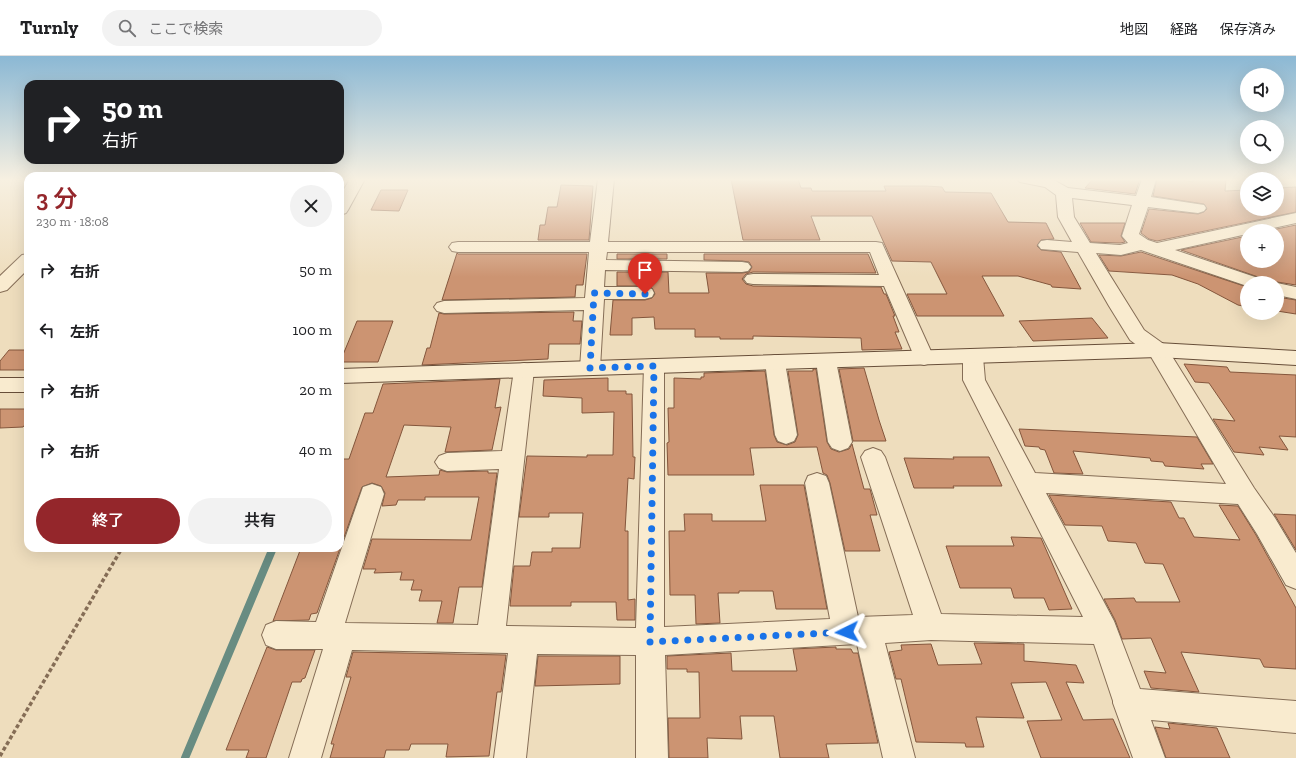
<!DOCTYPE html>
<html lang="ja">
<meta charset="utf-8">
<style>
body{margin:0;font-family:"Zilla Slab","Noto Sans JP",serif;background:#f2f2f2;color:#202124;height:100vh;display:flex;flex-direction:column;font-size:15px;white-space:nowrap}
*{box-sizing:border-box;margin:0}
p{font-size:13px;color:#757577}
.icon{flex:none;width:22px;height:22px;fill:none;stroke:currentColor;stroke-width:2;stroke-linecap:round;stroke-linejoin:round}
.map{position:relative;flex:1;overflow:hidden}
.sheet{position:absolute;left:24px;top:116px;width:320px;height:380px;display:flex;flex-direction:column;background:#fff;border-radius:12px;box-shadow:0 4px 16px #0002}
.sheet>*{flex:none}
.guide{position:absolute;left:24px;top:24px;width:320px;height:84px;border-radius:12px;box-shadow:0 4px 16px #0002;background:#202124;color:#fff;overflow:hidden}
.fabs{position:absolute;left:1240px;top:12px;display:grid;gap:8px}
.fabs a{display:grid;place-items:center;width:44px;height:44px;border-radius:50%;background:#fff;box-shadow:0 4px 16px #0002;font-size:20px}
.pin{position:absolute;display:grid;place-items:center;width:34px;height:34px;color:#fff;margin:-41px -17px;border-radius:50% 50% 50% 0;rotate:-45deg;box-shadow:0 0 4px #0007}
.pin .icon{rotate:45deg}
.me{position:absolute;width:44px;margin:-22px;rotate:267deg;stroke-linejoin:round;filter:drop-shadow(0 0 3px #0008)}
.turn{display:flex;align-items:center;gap:14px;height:84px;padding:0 12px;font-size:18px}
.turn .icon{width:52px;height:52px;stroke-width:2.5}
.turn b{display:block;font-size:28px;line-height:34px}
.round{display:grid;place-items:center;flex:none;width:42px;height:42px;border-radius:21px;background:#f2f2f2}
.head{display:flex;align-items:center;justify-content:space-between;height:68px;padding:0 12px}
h1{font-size:24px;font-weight:600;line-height:30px;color:#94262b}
.primary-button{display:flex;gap:8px;margin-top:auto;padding:8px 12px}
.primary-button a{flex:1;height:46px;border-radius:24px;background:#94262b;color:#fff;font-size:16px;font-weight:600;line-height:46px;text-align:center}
.primary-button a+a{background:#f2f2f2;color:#202124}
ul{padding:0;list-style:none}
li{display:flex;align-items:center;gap:12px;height:60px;padding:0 12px}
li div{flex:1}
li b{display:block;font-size:15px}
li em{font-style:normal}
header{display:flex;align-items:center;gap:24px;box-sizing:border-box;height:56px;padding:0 20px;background:#fff;border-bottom:1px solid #e0e0e0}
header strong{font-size:19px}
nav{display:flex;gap:22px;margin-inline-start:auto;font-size:14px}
.search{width:280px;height:36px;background:#f2f2f2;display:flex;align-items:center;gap:10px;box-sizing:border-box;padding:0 14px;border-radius:22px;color:#757577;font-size:15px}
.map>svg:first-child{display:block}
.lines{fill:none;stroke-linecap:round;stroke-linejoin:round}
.stream{stroke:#688c82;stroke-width:8}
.building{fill:#cc9472;stroke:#84563c}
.street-casing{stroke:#856d56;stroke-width:2}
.secondary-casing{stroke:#674e39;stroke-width:2}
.path{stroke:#856d56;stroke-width:3.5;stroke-dasharray:4 2.5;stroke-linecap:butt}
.street{fill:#f9ebcf;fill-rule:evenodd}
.secondary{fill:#f9ebcf;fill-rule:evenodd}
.route{stroke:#1a73e8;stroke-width:7;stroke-dasharray:0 12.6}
</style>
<header>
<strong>Turnly</strong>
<div class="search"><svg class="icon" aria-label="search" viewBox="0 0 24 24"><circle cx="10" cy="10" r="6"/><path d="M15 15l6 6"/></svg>ここで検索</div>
<nav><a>地図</a><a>経路</a><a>保存済み</a></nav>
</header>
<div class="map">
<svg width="1296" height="702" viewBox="0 0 1296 702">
<rect width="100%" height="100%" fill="#eeddbd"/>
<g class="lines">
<path class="stream" d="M185,702L273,492"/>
</g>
<path class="building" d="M731,123H798L801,132H811L812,135H886L884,130H926L942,131L945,136L991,137L1008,166L1046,167L1054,183L1041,184L1037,190L1041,194L1061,196L1081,233L1052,231L1051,229L1018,220H982L1004,260H917L907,238H947L931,206L892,205L872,160H811L820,184H743Z
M1093,123H1140L1135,138L1085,132Z
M1157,123H1176L1193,126V123H1226L1225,135L1247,134V153H1277V132L1296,131V156L1157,185L1149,183L1141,177L1149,153L1198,158L1204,156L1207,153L1204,148L1153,140Z
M561,129L593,130L589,184H538L540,169H545L548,151H557Z
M381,134H408L399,155L371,154Z
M1080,167H1125L1121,180L1125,186L1120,187L1091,186Z
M1296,169V229L1277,226L1276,227H1265L1261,222L1181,194L1247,180V205H1277V175H1267Z
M1141,196L1247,231V251L1238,249L1198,228L1172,219L1109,215L1099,199L1121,200Z
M457,197L458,198H587L583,229H576L575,241L442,244Z
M617,198H667V203H617Z
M704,198H868L876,217L753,216L746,218L742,223L746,228L753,230L881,231L884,238H886L895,260H893L899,276H895L902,293L862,294L861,282L753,280V283H720V281H695V273H655L654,261L632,262V279H610L613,244H645L652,242L655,238L652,232L645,230H617V216H668L669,237H709L706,217H742L749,216L752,211L749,206L742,205L704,204Z
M1277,241L1296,244V258L1277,255Z
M574,256L573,265H582L580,288H549L548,303L422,309L427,292H430L439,257L444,258Z
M1092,262L1108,282L1033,285L1019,265Z
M357,265H393L378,306H340Z
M9,294H28V314H0V305Z
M1184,308L1227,311L1230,316L1296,319V381L1279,380L1288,394L1259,391L1264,399L1234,396L1213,363L1235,365L1209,327L1195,326Z
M864,312L879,364L886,385H853L839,313Z
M813,313H816L827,386L831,393L839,396L849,393L852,388L864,433H870L877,459H870L880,495H845L830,427L827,419L823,417L817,391L750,392L754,419H668L667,387L669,386L668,352H674V322L701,323V321H704V317L765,315L774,379L777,386L787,389L795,386L798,379L788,315H813Z
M608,322V335H626V338H632L633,401H635L634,423L628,422L625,475H628V544L635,543V564H617L616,546H571V550H510L514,510H530L532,496H552V492H580L583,457H549V461H519L527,400L587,401V399H613L614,356L582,357V342L543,340L544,324Z
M500,323L495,352L501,351L492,394L445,396L451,371L404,369L386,421L439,419L440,414L447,416L488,415V417H497L482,531H459L453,567H437L442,545H419L422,534H411L414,524H400L402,516L374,517L376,513H363L372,483L471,484L479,441H425V444H398L396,449L382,450L385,437L381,430L372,427L362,431L317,557L311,558L309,564L273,565L301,492H340V403H349L365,357H373L383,328Z
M0,353H28V365L23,371L0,372Z
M1019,373L1197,381L1213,408H1201L1204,413L1165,410L1163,406L1151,405L1150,402L1073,395L1083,418L1054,417L1045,394L1040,393L1039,391L1025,390Z
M953,401H989L1002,430H953L954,432H914L904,402L954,403Z
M760,429H804L827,553H776L773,535H739V537H718L720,567L696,568L695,539H670L669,475H685L684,458H712V465H766Z
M1049,439L1171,446L1179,462H1184L1194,481L1240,484L1219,449L1238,450L1256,479L1296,552V613L1264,611L1260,603L1181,596L1199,636L1151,632L1144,615L1166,617L1151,582L1122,583L1115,564L1104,543L1134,542L1136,546H1180L1163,508L1145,507L1136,487L1108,485L1102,470L1065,469Z
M1274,458L1296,459V494L1276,461Z
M1011,481L1041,482L1072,553L1049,554L1044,542H1014L1011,532H960L946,490H1014Z
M974,587L1024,588V605L1076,609L1084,627L1066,626L1083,664L1113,663L1130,702H1041L1027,665L1062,664L1046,626L1011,627L1024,662L976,661L984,691H966L965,687L916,686L901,623H896L889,596L902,594L901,589L931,588L938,609L982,608Z
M267,591L276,594H315L305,622L302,623L301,626H292L266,702H246L249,694H226Z
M836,591V593H851L853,597H858L878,687L826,688L829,702H780L774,660H740L742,683L707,682L708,702H669L668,662H700L699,616H687V613H667V600L731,597L732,615H797L793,593Z
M353,596L506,599L501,636H497L489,700L446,701L448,688H411L409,694H386L384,702H330L334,688H331L351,621H346Z
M538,600H620V628L535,630Z
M1168,667L1217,672L1230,702H1166L1155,671L1170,673Z"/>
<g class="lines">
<defs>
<path id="street" d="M350,123H365L348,154L346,157L340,159V140Z
M598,123H614L608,186H876L882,187L934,302L931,307L924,309L917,307L884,230L753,228L747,227L744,223L747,219L753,218L879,219L870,196H607L606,204L742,206L748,207L751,211L748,215L742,216L605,214L604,231H645L652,233L654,237L652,241L645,243H604L600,312L597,317L590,319L583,317L580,312L584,254L444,257L437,255L434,251L437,247L444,245L585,242L589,196H458L452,195L449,191L452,187L458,186H590Z
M1017,123H1052L1068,132L1136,140L1142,123H1156L1151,141L1204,149L1206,152L1204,155L1198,157L1148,151L1139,178L1148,184L1157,187L1296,157V167L1260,175H1247V178L1175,194L1261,223L1264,227H1247V230L1141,194L1121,199L1096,197L1144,274L1165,289L1254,432L1275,462L1296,497V533L1286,529L1257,478L1238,448L1046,437L1114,565L1140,633L1296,645V677L1151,664L1165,702H1133L1113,647V645L1094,588L931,584L885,587L915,702H883L857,588L665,599L668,702H636V599L537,598L526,702H494L508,597L352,594L321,702H289L323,593H276L266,589L262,579L266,569L276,565L316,566L363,431L372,428L381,431L384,438L345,567L478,569L499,413L447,415L439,412L435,406L439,400L447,397L502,395L514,314L517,309L524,307L531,309L534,314L506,570L636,572L644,310L647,305L654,303L661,305L664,310V571L830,563L805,427L808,420L817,417L826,420L829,427L858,561L913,559L861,401L865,395L873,392L881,395L885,401L941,558L1083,561L963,324V301L966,296L973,294L980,296L983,301L985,324L1035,417L1226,428L1150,299L1130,284L1109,250L1078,196L1041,193L1038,189L1041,185L1047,184L1072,186L1058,161L1056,139L1045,131L1020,126ZM1072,142L1132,149L1122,180L1128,187L1120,189L1090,187L1074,161Z
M28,198V213L7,234L0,236V220L22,199Z
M1277,227L1296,231V243L1277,239Z
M826,298L833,300L836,305L852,386L848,392L840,395L832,392L828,386L816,305L819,300Z
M775,299L782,301L785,306L797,379L794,385L786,388L778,385L775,379L765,306L768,301Z"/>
<path id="secondary" d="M1158,287L1296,295V309L1158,301L340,327V313Z
M0,322H28V336H0Z"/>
</defs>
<use href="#street" class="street-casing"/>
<use href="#secondary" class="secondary-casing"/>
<path class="path" d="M0,700L122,492"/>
<use href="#street" class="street"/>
<use href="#secondary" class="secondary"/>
</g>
<linearGradient id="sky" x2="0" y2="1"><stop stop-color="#8bb8d4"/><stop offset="0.56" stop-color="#f7f0e1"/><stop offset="1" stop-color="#f7f0e1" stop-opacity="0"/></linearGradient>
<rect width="1296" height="221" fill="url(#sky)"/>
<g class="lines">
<path class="route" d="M645,238L594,237L590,312L654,310L650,586L847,576"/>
</g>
</svg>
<div class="fabs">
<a><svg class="icon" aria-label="sound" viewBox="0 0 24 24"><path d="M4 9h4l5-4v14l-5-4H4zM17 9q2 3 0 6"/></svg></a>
<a><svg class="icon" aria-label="search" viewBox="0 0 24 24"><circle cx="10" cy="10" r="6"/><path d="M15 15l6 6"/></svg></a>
<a><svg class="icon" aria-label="layers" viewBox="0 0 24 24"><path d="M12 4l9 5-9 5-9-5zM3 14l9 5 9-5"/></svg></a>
<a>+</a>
<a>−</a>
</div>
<div class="pin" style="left:645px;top:238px;background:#d93025"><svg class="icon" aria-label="arrive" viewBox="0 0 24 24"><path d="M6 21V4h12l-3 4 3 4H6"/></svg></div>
<svg class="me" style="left:847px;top:576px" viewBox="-20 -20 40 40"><path d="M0-17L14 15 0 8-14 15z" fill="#1a73e8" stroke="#fff" stroke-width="4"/></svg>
<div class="guide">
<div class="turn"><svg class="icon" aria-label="right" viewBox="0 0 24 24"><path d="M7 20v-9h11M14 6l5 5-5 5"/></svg><div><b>50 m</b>右折</div></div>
</div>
<section class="sheet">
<div class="head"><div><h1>3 分</h1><p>230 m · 18:08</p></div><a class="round"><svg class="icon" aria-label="close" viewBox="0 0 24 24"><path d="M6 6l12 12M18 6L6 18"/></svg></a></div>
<ul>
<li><svg class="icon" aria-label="right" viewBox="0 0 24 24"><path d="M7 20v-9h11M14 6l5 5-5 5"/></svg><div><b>右折</b></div><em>50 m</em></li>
<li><svg class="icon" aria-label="left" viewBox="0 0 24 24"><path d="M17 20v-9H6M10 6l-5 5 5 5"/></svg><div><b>左折</b></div><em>100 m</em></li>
<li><svg class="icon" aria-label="right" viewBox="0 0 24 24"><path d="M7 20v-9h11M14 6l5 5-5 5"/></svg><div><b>右折</b></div><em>20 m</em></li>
<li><svg class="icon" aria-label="right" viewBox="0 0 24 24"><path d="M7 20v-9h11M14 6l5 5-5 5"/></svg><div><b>右折</b></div><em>40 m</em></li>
</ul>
<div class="primary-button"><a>終了</a><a>共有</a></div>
</section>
</div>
